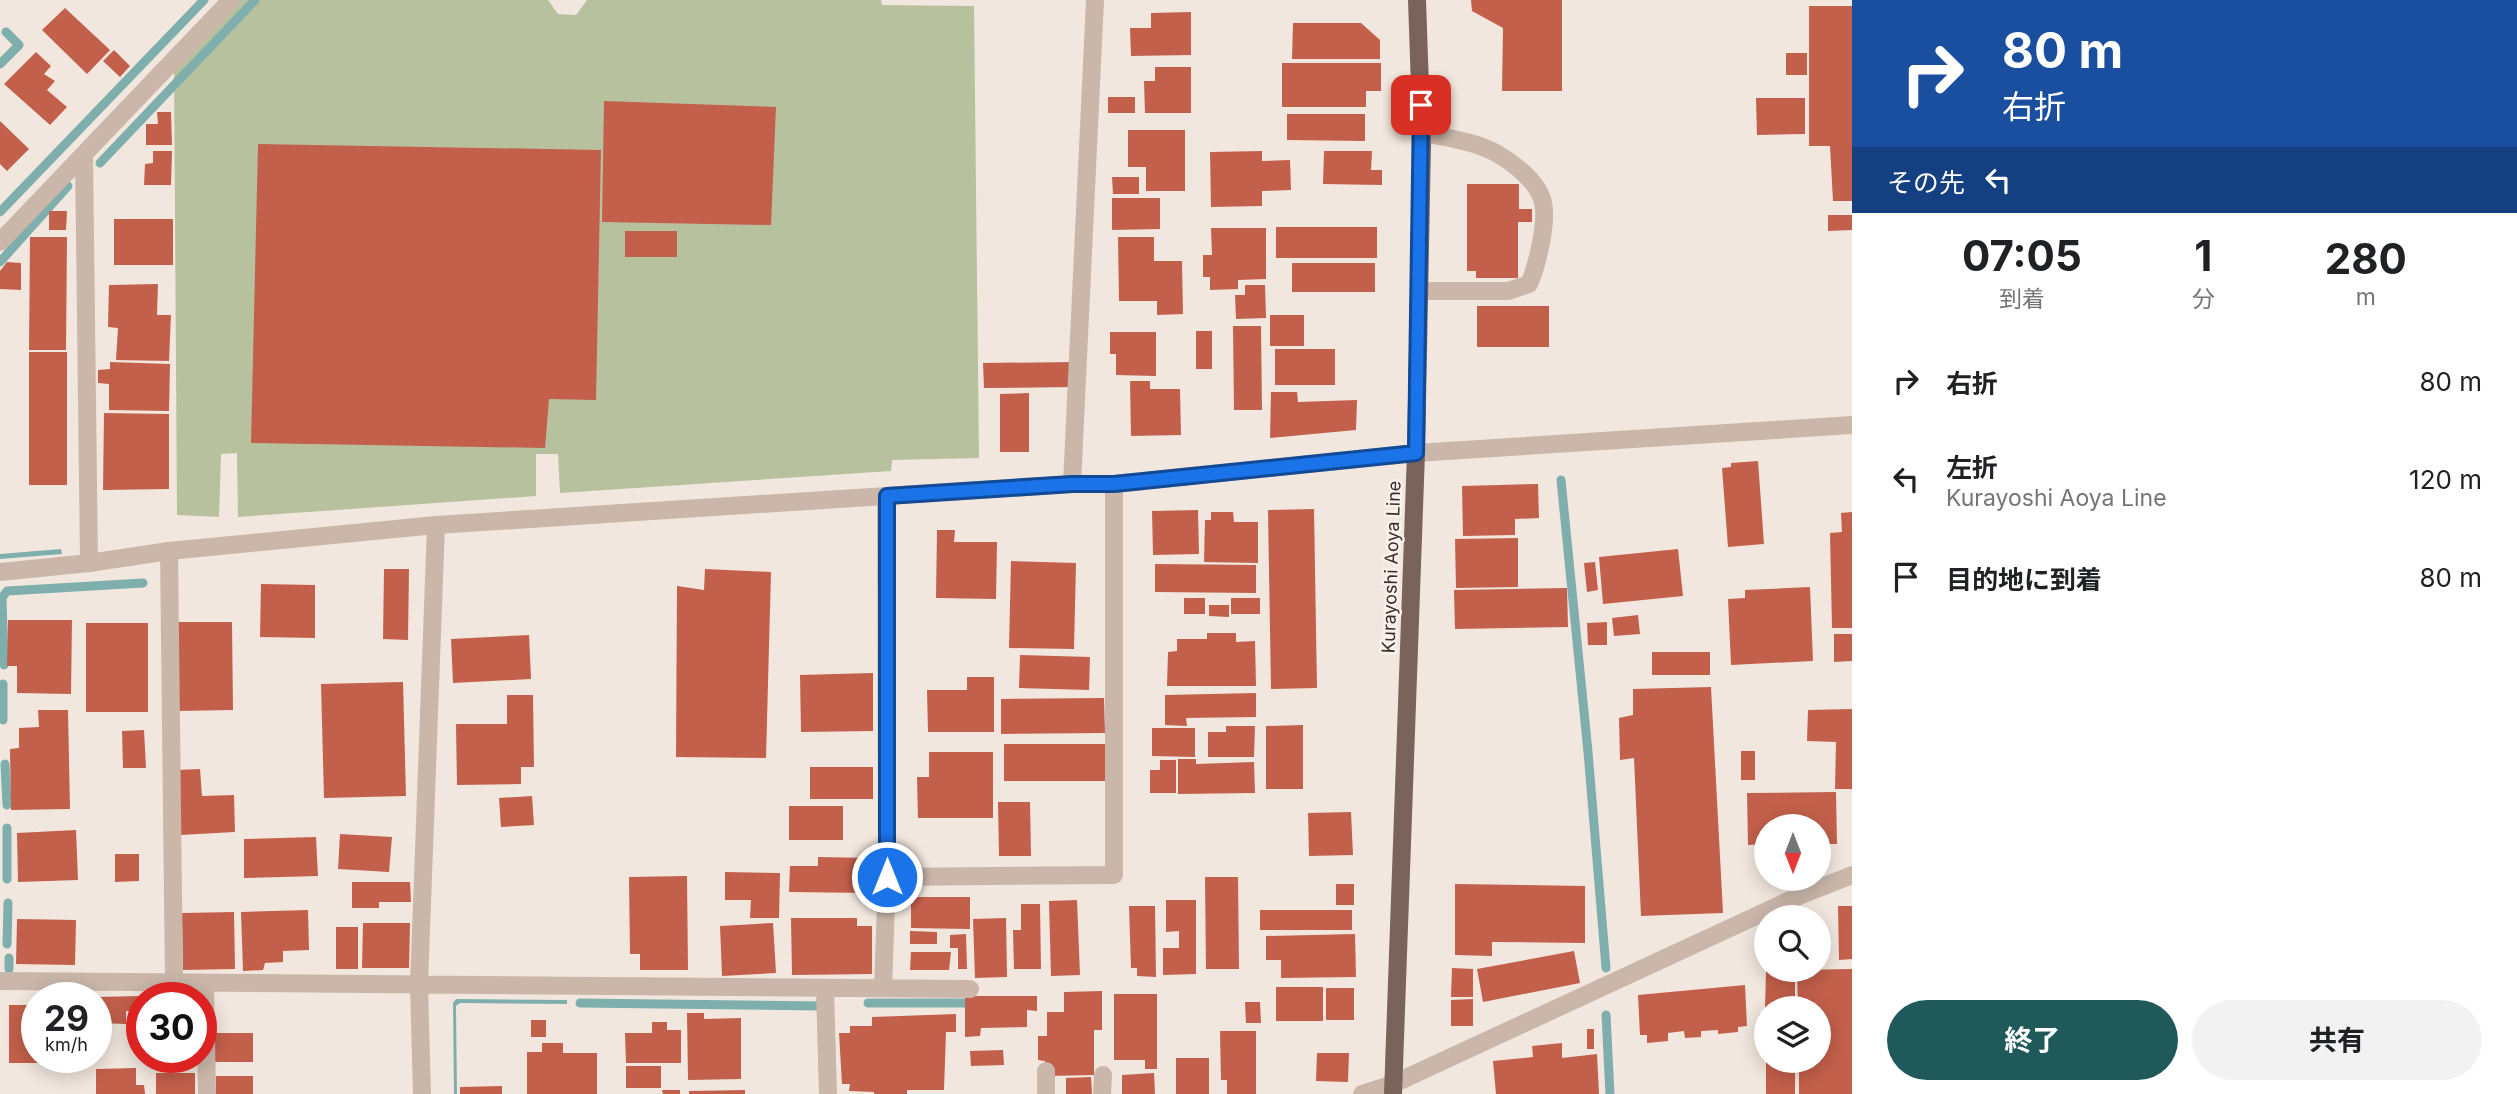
<!DOCTYPE html>
<html lang="ja">
<meta charset="utf-8">
<style>
body{margin:0;font-family:Inter,"Noto Sans JP",sans-serif;background:#f2f2f2;color:#202124;height:100vh;display:flex;flex-direction:column;font-size:26px;white-space:nowrap}
*{box-sizing:border-box;margin:0}
p{font-size:23px;color:#757577}
.icon{flex:none;width:38px;height:38px;fill:none;stroke:currentColor;stroke-width:2;stroke-linecap:round;stroke-linejoin:round}
.map{position:relative;flex:1;overflow:hidden}
.panel{display:flex;flex-direction:column;background:#fff;width:665px}
.panel>*{flex:none}
.guide{background:#1a4fa0;color:#fff;overflow:hidden}
.needle{width:46px;rotate:180deg}
.fabs{position:absolute;left:1754px;top:814px;display:grid;gap:14px}
.fabs a{display:grid;place-items:center;width:77px;height:77px;border-radius:50%;background:#fff;box-shadow:0 4px 18px #0003;font-size:35px}
.speed{position:absolute;left:21px;top:982px;display:flex;gap:14px;font-size:35px;font-weight:700;text-align:center}
.speed>*{display:grid;place-content:center;width:91px;height:91px;border-radius:50%;background:#fff;box-shadow:0 4px 18px #0003;line-height:1}
.speed small{font-size:18px;font-weight:400}
.speed .limit{border:10px solid #d22;background:#fff;color:#111}
.pin{position:absolute;display:grid;place-items:center;width:60px;height:60px;color:#fff;margin:-30px;border-radius:14px;box-shadow:0 4px 10px #0006}
.me{position:absolute;width:77px;margin:-38px;rotate:0deg;stroke-linejoin:round;filter:drop-shadow(0 0 5px #0008)}
.turn{display:flex;align-items:center;gap:24px;height:147px;padding:0 35px;font-size:32px}
.turn .icon{width:91px;height:91px;stroke-width:2.5}
.turn b{display:block;font-size:49px;line-height:60px}
.then{display:flex;align-items:center;height:66px;padding:0 35px;background:#0003;gap:14px;font-size:26px}
.eta{display:flex;justify-content:space-evenly;align-items:center;height:119px;text-align:center}
.eta b{font-size:42px;font-weight:700;line-height:49px}
.button{display:flex;gap:14px;margin-top:auto;padding:14px 35px}
.button a{flex:1;height:80px;border-radius:42px;background:#205959;color:#fff;font-size:28px;font-weight:700;line-height:80px;text-align:center}
.button a+a{background:#f2f2f2;color:#202124}
ul{padding:0;list-style:none}
li{display:flex;align-items:center;gap:21px;height:98px;padding:0 35px}
li div{flex:1}
li b{display:block;font-size:26px}
li em{font-style:normal}
main{display:flex;flex:1;min-height:0}
.map>svg:first-child{display:block}
.green{fill:#b8c19e}
.water{fill:#7eafad}
.lines{fill:none;stroke-linecap:round;stroke-linejoin:round}
.stream{stroke:#7eafad;stroke-width:9}
.building{fill:#c3604b}
.service{stroke:#cab7aa;stroke-width:18}
.minor{stroke:#cab7aa;stroke-width:18}
.tertiary{stroke:#cab7aa;stroke-width:18}
.primary{stroke:#79635b;stroke-width:18}
.route-casing{stroke:#114b97;stroke-width:18}
.route{stroke:#1a73e8;stroke-width:12}
.labels{text-anchor:middle;dominant-baseline:central;stroke-width:5;stroke-linejoin:round;paint-order:stroke}
.street-label{font-size:18px;fill:#382d29;stroke:#faf2eb}
</style>
<main>
<div class="map">
<svg width="1852" height="1094" viewBox="0 0 1852 1094">
<rect width="100%" height="100%" fill="#f2e7de"/>
<path class="green" d="M240,0H548L558,14L576,15L587,0H881L882,5L974,6L979,458L892,460L891,471L560,493L558,454H536V496L238,517L237,453L221,454L219,517L177,515L174,69Z"/>
<path class="water" d="M61,549L62,554L0,559V554Z
M456,999L567,1000V1004L460,1003L456,1006L457,1094H454L453,1003Z"/>
<g class="lines">
<path class="stream" d="M0,64L19,45L6,32
M100,163L255,0
M0,212L204,0
M0,262L68,186
M1561,480L1588,752L1606,968
M4,665L2,598L7,591L143,583
M3,684V720
M5,764L7,805
M7,879V828
M7,944L8,903
M9,958V969
M580,1003L822,1006
M868,1003H975
M1606,1015L1610,1094"/>
</g>
<path class="building" d="M1471,0H1562V91H1502L1503,28L1472,11Z
M1809,6H1852V201H1833L1830,146H1809Z
M65,8L110,50L87,74L42,30Z
M1191,12V55L1131,56L1130,28H1151V13Z
M1293,23H1361L1380,40V59H1292Z
M114,50L130,66L120,77L103,61Z
M36,52L51,66L44,74L55,81L47,90L67,107L50,125L4,84Z
M1786,53H1807V75H1786Z
M1282,63H1381V91H1366V107H1282Z
M1155,67H1191V113H1145L1144,81H1155Z
M1108,97H1135V113H1108Z
M1756,98H1805V134L1757,135Z
M604,101L776,107L771,225L602,222Z
M157,112H171L172,145H146V124H158Z
M1287,114H1365V141L1287,140Z
M0,121L29,149L7,171L0,164Z
M1128,130H1185V191H1146V167H1128Z
M258,144L601,150L596,400L549,399L545,448L251,443Z
M153,151H172L171,185H144L145,164L153,163Z
M1262,151V161L1290,160L1291,190L1262,191V206L1211,207L1210,152Z
M1324,151H1372L1371,170H1382V185L1323,184Z
M1112,177H1139V194H1113Z
M1467,184H1519V209H1532V222H1518V278H1476V271H1467Z
M1112,198H1160V229L1112,230Z
M49,211H67L66,230H49Z
M1828,215H1852V230L1828,231Z
M114,219H173V265H114Z
M1276,227H1377V258H1276Z
M1211,228H1266V279L1238,280V289L1210,290V277H1203V255H1212Z
M625,231H677V257H625Z
M30,237H67L66,350H29Z
M1118,237H1154V261H1182L1183,314L1157,315V301H1119Z
M7,262L21,263V290L0,289V271Z
M1292,263H1375V292H1292Z
M158,284L157,315H171L169,361L116,360L118,328L108,327L109,285Z
M1245,285H1265L1266,318L1236,319L1235,295H1245Z
M1477,306H1549V347H1477Z
M1270,315H1304V346H1270Z
M1233,326H1261L1262,410H1234Z
M1196,331H1212V369H1196Z
M1110,332H1156V376L1116,375V354H1110Z
M1275,349H1335V385H1275Z
M29,352H67V485H29Z
M110,362L170,364L169,411L109,410V384L98,383V370L110,369Z
M1076,362V387L984,388L983,363Z
M1130,381H1150V389H1180L1181,435L1131,436Z
M1271,392H1297L1298,402L1357,400L1356,430L1270,438Z
M1029,393V452H1000V394Z
M104,413L169,414V489L103,490Z
M1758,461L1764,544L1728,547L1722,468L1731,467V463Z
M1538,484L1539,518L1515,519V535L1463,536L1462,486Z
M1314,509L1317,688L1271,689L1268,510Z
M1198,510L1199,554L1153,555L1152,511Z
M1211,512H1233L1234,522H1258V563L1204,562L1205,520H1211Z
M1852,512V628H1832L1830,533L1842,532L1841,513Z
M937,530H955L954,542H997L996,599L936,598Z
M1518,538V587L1456,588L1455,539Z
M1678,549L1683,596L1603,604L1599,557Z
M1011,561L1076,563L1074,649L1009,648Z
M1595,562L1598,590L1587,592L1584,563Z
M1155,564L1256,565V593L1155,592Z
M384,569H409L408,640L383,639Z
M705,569L771,572L766,758L676,757L677,586L704,590Z
M261,584L315,585V638L260,637Z
M1810,587L1813,661L1731,665L1728,599L1745,598V590Z
M1567,588L1568,627L1455,629L1454,590Z
M1184,598H1205V614H1184Z
M1231,598H1260V614H1231Z
M1209,605H1229V617L1209,616Z
M1638,615L1640,634L1614,636L1612,618Z
M8,620H72L71,694L17,693V666H7Z
M177,622H232L233,710L177,711Z
M1607,622V645H1588L1587,623Z
M86,623H148V712H86Z
M1207,633H1236V642L1255,641L1256,686H1167L1168,652L1177,651V639H1207Z
M1834,634H1852V661L1834,662Z
M529,635L531,679L453,683L451,639Z
M1652,652H1710V675H1652Z
M1020,655L1090,657L1089,690L1019,688Z
M873,673V731L801,732L800,675Z
M967,677H994V732H928L927,690H967Z
M403,682L406,796L324,798L321,684Z
M1711,687L1723,913L1641,916L1634,758L1620,760L1619,718L1633,715V689Z
M1256,693V717L1186,718L1187,726L1165,725V695Z
M507,695H533L534,767H521V784L457,785L456,724H507Z
M1104,698L1105,733L1001,734V699Z
M1852,709V789H1835L1836,742L1807,741L1808,710Z
M38,710H68L70,809L11,810L10,749L19,748V728L39,727Z
M1303,725V789H1266V726Z
M1226,726H1255L1254,757H1208V732H1226Z
M1152,728H1195V757L1152,756Z
M144,730L146,768H123L122,731Z
M1004,744H1106V781H1004Z
M1741,751H1755V780H1741Z
M929,752H993V818H918L917,777H929Z
M1178,759H1196V764L1254,762L1255,793L1178,794Z
M1160,760H1176V793H1150V770H1160Z
M810,767H873V799H810Z
M200,769L202,796L234,795L235,832L180,835L177,770Z
M1836,792L1837,844H1818V826H1766V844L1748,845L1747,793Z
M532,796L534,825L501,827L499,798Z
M998,802H1030L1031,856H999Z
M789,806H843V840H789Z
M1351,812L1353,855L1309,856L1308,813Z
M76,830L78,880L18,882L17,833Z
M340,834L392,837L389,872L338,869Z
M316,837L318,876L244,878V839Z
M115,854H139V881L115,882Z
M818,857L870,858V893L789,892L790,866H818Z
M725,872L780,873L779,918H750L751,900H725Z
M687,876L688,970H640V954H630L629,877Z
M1205,877H1238L1239,969H1206Z
M352,882H410L411,902H379V908H352Z
M1336,884H1354V905H1336Z
M1455,884L1585,886V943L1492,942V956L1455,955Z
M911,897H970V929L911,928Z
M1077,900L1080,975L1051,976L1049,901Z
M1166,900H1196V974L1163,975V948H1179V931L1166,932Z
M1021,904H1040L1041,969H1014L1013,930H1021Z
M1129,906H1155L1156,977L1137,976V968H1131Z
M1838,906H1852V959L1839,960Z
M308,910L309,950L283,951V962L265,963L263,970L243,971L241,912Z
M1260,910H1352V930H1260Z
M234,912L235,969L183,970L182,913Z
M791,918H857V926H872V974L792,975Z
M1006,918L1007,977L975,978L973,919Z
M17,919L76,920L75,965L16,964Z
M363,923H410L409,968H362Z
M773,923L776,973L722,976L720,926Z
M336,927H358V969H336Z
M910,931L937,932V944H910Z
M966,934L967,969H958V948H950V935Z
M1355,934L1356,977L1281,978V960H1266V936Z
M1574,951L1580,983L1483,1002L1477,969Z
M911,952H951L949,970H910Z
M1452,968L1473,969V997H1451Z
M1852,969V1094H1799V1060H1818V1008H1798L1797,970Z
M1766,970H1795V1008H1765Z
M1745,985L1747,1026L1738,1027V1032L1718,1034V1030L1701,1031V1037L1685,1038L1684,1031L1668,1033V1041L1647,1043V1035H1640L1638,995Z
M1276,987H1323V1021H1276Z
M1326,988H1354V1020H1326Z
M1102,991V1030H1094V1075L1046,1076L1045,1061L1038,1060V1036H1047V1012H1064V992Z
M1114,994H1157V1069H1145V1060H1114Z
M141,996V1011H126V1024L96,1023V997Z
M965,996H1037V1011L1027,1010V1027L981,1028L980,1036L965,1037Z
M1473,999V1026H1451V1000Z
M1245,1002H1260L1261,1023H1246Z
M9,1005H37V1057H65V1063H9Z
M687,1013H704V1019L741,1018V1079L688,1080Z
M956,1014V1032H946L944,1090H907V1094H874V1092L849,1091L850,1084H842L839,1033H850V1026H872V1017Z
M531,1020H546V1037H531Z
M652,1022H667V1030H681V1063H626L625,1033H652Z
M1587,1029H1594V1049H1587Z
M1220,1031H1256V1094H1227V1080H1221Z
M214,1033H253V1062H214Z
M542,1043H563V1053H597V1094H527V1052H542Z
M1562,1043V1058L1597,1054L1599,1094H1496L1493,1061L1533,1057L1532,1046Z
M1003,1050L1004,1065L971,1066L970,1051Z
M1317,1053H1349L1348,1082L1316,1081Z
M156,1057H199V1062H156Z
M1176,1058H1209V1094H1176Z
M1766,1060H1795V1094H1766Z
M626,1066H661V1088H626Z
M136,1068V1085H144L145,1094H96V1069Z
M156,1073H195V1094H156Z
M1154,1073L1155,1094H1122V1075Z
M216,1076H253V1094H216Z
M1091,1077L1092,1094H1066V1078Z
M502,1086V1094H460V1087Z
M662,1090H680V1094H663Z
M745,1090V1094H689V1091Z"/>
<g class="lines">
<path class="service" d="M1419,291H1508L1529,284C1537,266 1549,218 1542,199C1536,180 1512,162 1496,153C1474,141 1446,138 1422,132
M205,983L207,1094
M1046,1071V1094"/>
<path class="minor" d="M0,242L231,0
M1072,484L1095,0
M169,551L174,983
M0,572L89,563L84,155
M887,877L1114,875V484
M0,981L970,989
M883,988L887,877L886,496
M825,990L828,1094
M422,1094L419,985L436,525
M1102,1094L1103,1075
M1362,1094L1393,1084L1799,896L1852,875"/>
<path class="tertiary" d="M89,563L169,551L436,525L1072,484H1114L1416,453L1852,425"/>
<path class="primary" d="M1393,1094L1416,453L1422,145L1417,0"/>
</g>
<g class="lines">
<defs>
<path id="route" d="M887,877V496L1072,484H1114L1416,453L1421,105"/>
</defs>
<use href="#route" class="route-casing"/>
<use href="#route" class="route"/>
</g>
<g class="labels">
<g class="street-label">
<text transform="translate(1391 567) rotate(-88)">Kurayoshi Aoya Line</text>
</g>
</g>
</svg>
<div class="fabs">
<a><svg class="needle" viewBox="-14 -14 28 28"><path d="M0-13l5 13h-10z" fill="#e53935"/><path d="M0 13l5-13h-10z" fill="#757577"/></svg></a>
<a><svg class="icon" aria-label="search" viewBox="0 0 24 24"><circle cx="10" cy="10" r="6"/><path d="M15 15l6 6"/></svg></a>
<a><svg class="icon" aria-label="layers" viewBox="0 0 24 24"><path d="M12 4l9 5-9 5-9-5zM3 14l9 5 9-5"/></svg></a>
</div>
<div class="speed"><div>29<small>km/h</small></div><div class="limit">30</div></div>
<div class="pin" style="left:1421px;top:105px;background:#d93025"><svg class="icon" aria-label="arrive" viewBox="0 0 24 24"><path d="M6 21V4h12l-3 4 3 4H6"/></svg></div>
<svg class="me" style="left:887px;top:877px" viewBox="-20 -20 40 40"><circle r="17" fill="#1a73e8" stroke="#fff" stroke-width="3"/><path d="M0-11L8 9 0 5-8 9z" fill="#fff"/></svg>
</div>
<section class="panel">
<div class="guide">
<div class="turn"><svg class="icon" aria-label="right" viewBox="0 0 24 24"><path d="M7 20v-9h11M14 6l5 5-5 5"/></svg><div><b>80 m</b>右折</div></div>
<div class="then">その先<svg class="icon" aria-label="left" viewBox="0 0 24 24"><path d="M17 20v-9H6M10 6l-5 5 5 5"/></svg></div>
</div>
<div class="eta">
<div><b>07:05</b><p>到着</p></div>
<div><b>1</b><p>分</p></div>
<div><b>280</b><p>m</p></div>
</div>
<ul>
<li><svg class="icon" aria-label="right" viewBox="0 0 24 24"><path d="M7 20v-9h11M14 6l5 5-5 5"/></svg><div><b>右折</b></div><em>80 m</em></li>
<li><svg class="icon" aria-label="left" viewBox="0 0 24 24"><path d="M17 20v-9H6M10 6l-5 5 5 5"/></svg><div><b>左折</b><p>Kurayoshi Aoya Line</p></div><em>120 m</em></li>
<li><svg class="icon" aria-label="arrive" viewBox="0 0 24 24"><path d="M6 21V4h12l-3 4 3 4H6"/></svg><div><b>目的地に到着</b></div><em>80 m</em></li>
</ul>
<div class="button"><a>終了</a><a>共有</a></div>
</section>
</main>
